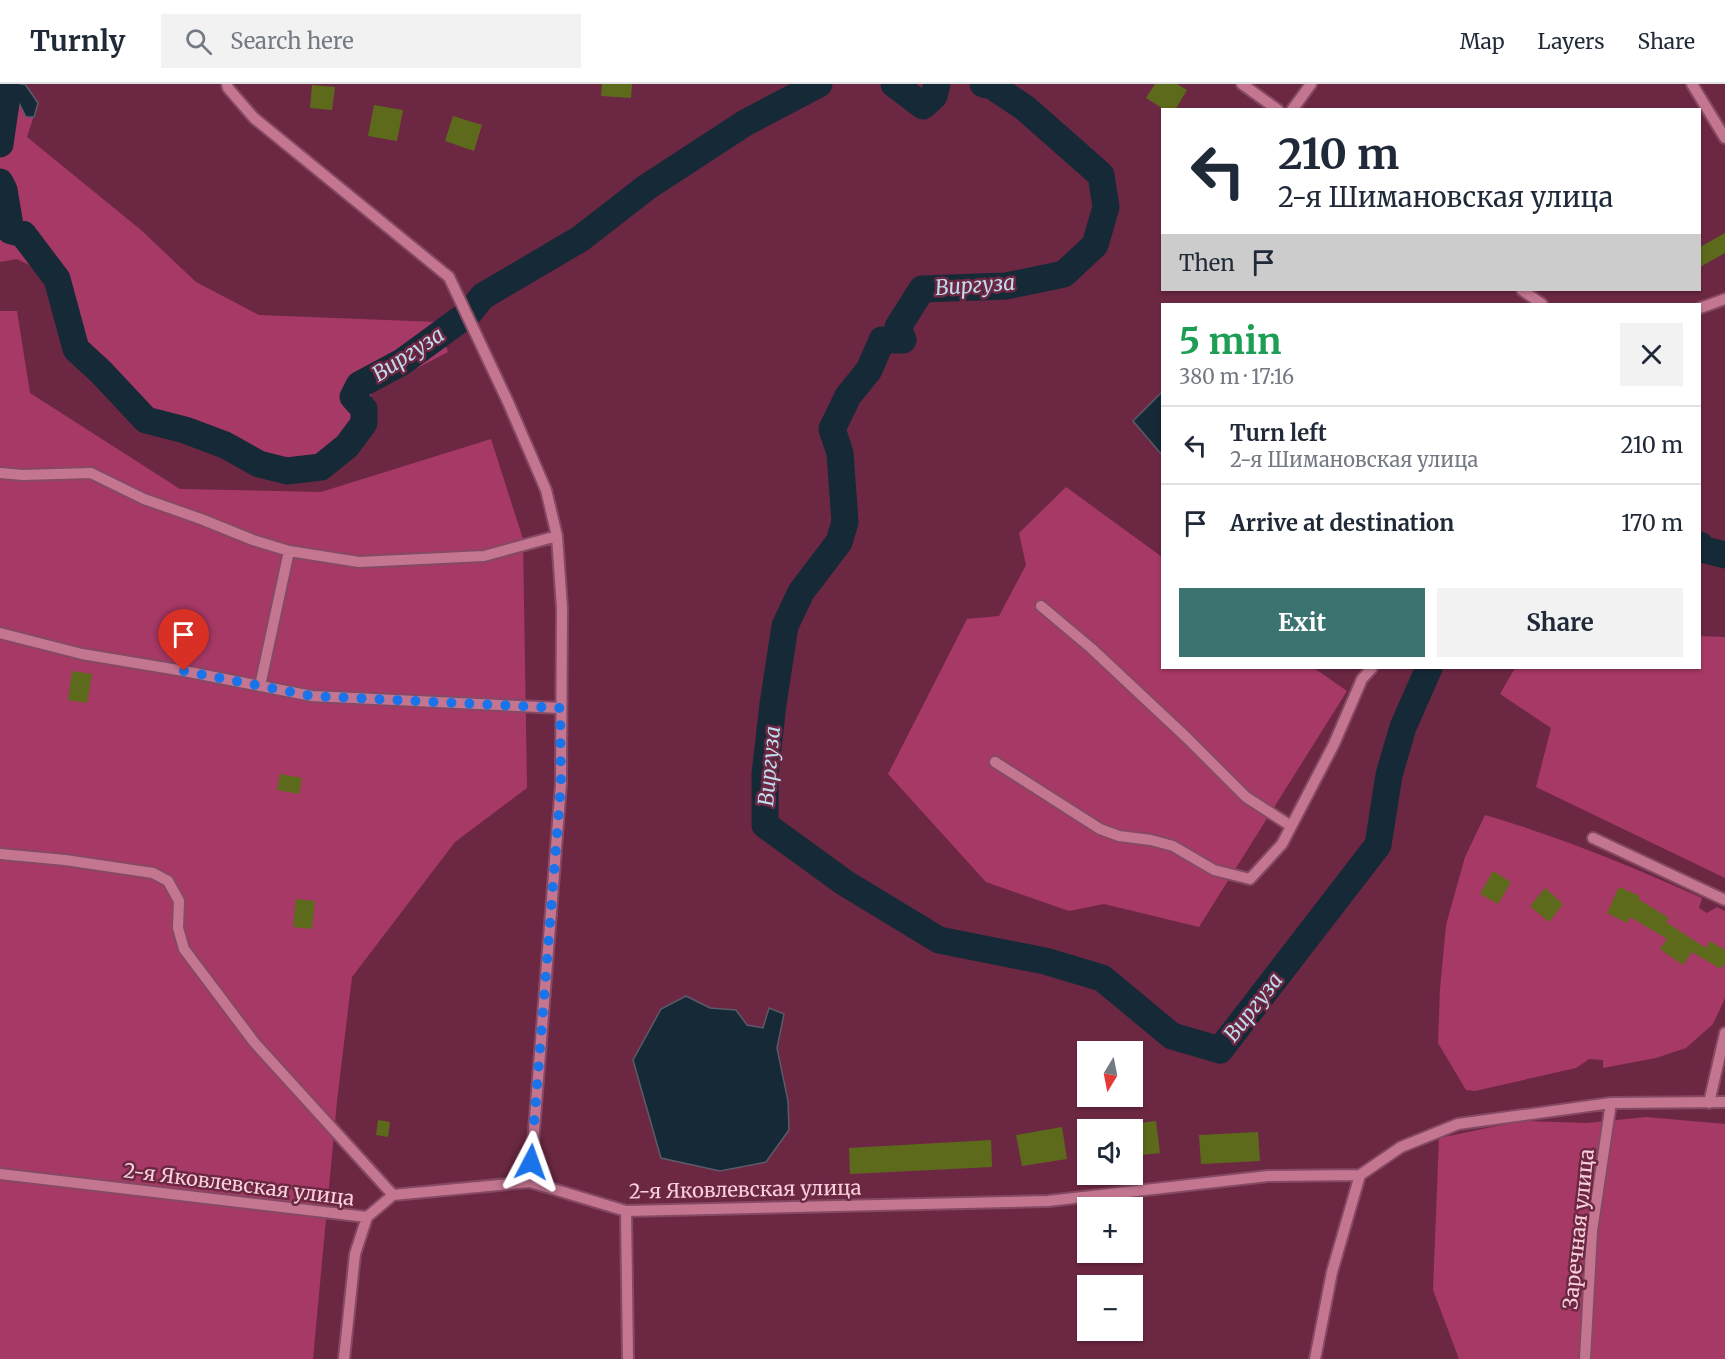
<!DOCTYPE html>
<meta charset="utf-8">
<style>
body{margin:0;font-family:Merriweather,serif;background:#f2f2f3;color:#1f2937;height:100vh;display:flex;flex-direction:column;font-size:22px;white-space:nowrap}
*{box-sizing:border-box;margin:0}
p{font-size:20px;color:#747a83}
.icon{flex:none;width:33px;height:33px;fill:none;stroke:currentColor;stroke-width:2;stroke-linecap:round;stroke-linejoin:round}
.map{position:relative;flex:1;overflow:hidden}
.panel{position:absolute;left:1161px;top:219px;width:540px;height:366px;display:flex;flex-direction:column;background:#fff;border-radius:0px;box-shadow:0 2px 4px #0004}
.panel>*{flex:none}
.guide{position:absolute;left:1161px;top:24px;width:540px;height:183px;border-radius:0px;box-shadow:0 2px 4px #0004;background:#fff;color:#1f2937;overflow:hidden}
.needle{width:39px;rotate:190deg}
.tools{position:absolute;left:1077px;top:957px;display:grid;gap:12px}
.tools a{display:grid;place-items:center;width:66px;height:66px;border-radius:0px;background:#fff;box-shadow:0 2px 4px #0004;font-size:30px}
.pin{position:absolute;display:grid;place-items:center;width:51px;height:51px;color:#fff;margin:-62px -26px;border-radius:50% 50% 50% 0;rotate:-45deg;box-shadow:0 0 6px #0007}
.pin .icon{rotate:45deg}
.me{position:absolute;width:66px;margin:-33px;rotate:4deg;stroke-linejoin:round;filter:drop-shadow(0 0 4px #0008)}
.turn{display:flex;align-items:center;gap:21px;height:126px;padding:0 18px;font-size:27px}
.turn .icon{width:78px;height:78px;stroke-width:2.5}
.turn b{display:block;font-size:42px;line-height:51px}
.then{display:flex;align-items:center;height:57px;padding:0 18px;background:#0003;gap:12px;font-size:22px}
.round{display:grid;place-items:center;flex:none;width:63px;height:63px;border-radius:0px;background:#f2f2f3}
.summary{display:flex;align-items:center;justify-content:space-between;height:102px;padding:0 18px}
h1{font-size:36px;font-weight:700;line-height:45px;color:#1e9e55}
.action{display:flex;gap:12px;margin-top:auto;padding:12px 18px}
.action a{flex:1;height:69px;border-radius:0px;background:#3b7371;color:#fff;font-size:24px;font-weight:700;line-height:69px;text-align:center}
.action a+a{background:#f2f2f3;color:#1f2937}
ul{padding:0;list-style:none}
li{display:flex;align-items:center;gap:18px;height:78px;padding:0 18px;border-top:2px solid #e0e1e3}
li div{flex:1}
li b{display:block;font-size:22px}
li em{font-style:normal}
header{display:flex;align-items:center;gap:36px;box-sizing:border-box;height:84px;padding:0 30px;background:#fff;border-bottom:2px solid #e0e1e3}
header strong{font-size:28px}
nav{display:flex;gap:33px;margin-inline-start:auto;font-size:21px}
.search{width:420px;height:54px;background:#f2f2f3;display:flex;align-items:center;gap:15px;box-sizing:border-box;padding:0 21px;border-radius:0px;color:#747a83;font-size:22px}
.map>svg:first-child{display:block}
.green{fill:#a73966}
.water{fill:#162936;stroke:#5a5b68;stroke-width:1.5}
.lines{fill:none;stroke-linecap:round;stroke-linejoin:round}
.river{stroke:#162936;stroke-width:27}
.building{fill:#5d6a1b}
.minor-casing{stroke:#854963;stroke-width:14}
.minor{stroke:#c47691;stroke-width:10}
.route{stroke:#1a73e8;stroke-width:10;stroke-dasharray:0 18}
.labels{text-anchor:middle;dominant-baseline:central;stroke-width:5;stroke-linejoin:round;paint-order:stroke}
.street-label{font-size:20px;fill:#fad0dc;stroke:#6c2843}
.water-label{font-size:21px;font-style:italic;fill:#c0dcef;stroke:#6c2843}
</style>
<header>
<strong>Turnly</strong>
<div class="search"><svg class="icon" aria-label="search" viewBox="0 0 24 24"><circle cx="10" cy="10" r="6"/><path d="M15 15l6 6"/></svg>Search here</div>
<nav><a>Map</a><a>Layers</a><a>Share</a></nav>
</header>
<div class="map">
<svg width="1725" height="1275" viewBox="0 0 1725 1275">
<rect width="100%" height="100%" fill="#6c2843"/>
<path class="green" d="M0,0H25L38,19L27,53L141,146L196,198L259,231L437,238L448,268L372,308L364,339L347,362L321,383L287,387L259,380L225,361L185,347L146,336L101,288L76,265L57,195L17,175L0,178Z
M0,227H17L30,309L180,405L321,408L491,355L523,455L527,704L455,758L352,893L337,1017L313,1275H0Z
M1066,403L1162,473V584H1314L1347,607L1199,843L1104,820L1069,827L986,798L888,690L967,535L999,532L1026,481L1019,449Z
M1700,552L1725,553V794L1536,703L1551,644L1500,610L1515,584H1700Z
M1485,731C1560,753 1631,782 1702,814L1699,824L1707,829L1717,823L1725,827V914L1713,940L1686,964L1656,974L1603,984V976L1589,975L1576,984L1475,1007L1466,1006L1438,959L1440,905L1446,841L1465,773Z
M1646,1033L1725,1040V1275H1459L1433,1206L1439,1054L1521,1037L1587,1039Z"/>
<path class="water" d="M0,0H25L38,19L34,33H26L16,13L0,10Z
M1162,308V371L1133,337Z
M686,912L710,924L736,926L747,941L763,944L769,924L784,930L777,964L788,1017L789,1046L766,1078L720,1087L661,1074L633,976L661,925Z"/>
<g class="lines">
<path class="river" d="M894,0L923,22L934,12L937,0
M983,0L992,2L1025,24L1101,91L1106,123L1095,161L1064,190L1006,202L922,205L898,243L903,256H882L869,286L848,312L832,345L840,369L845,438L839,458L801,508L785,542L773,620L765,690V741L845,799L939,856L1045,877L1102,894L1172,952L1220,966L1378,761L1389,691L1403,643L1429,584
M0,60L7,12L6,0
M0,98L4,106L11,147L23,150L57,195L76,265L101,288L146,336L185,346L225,361L259,380L287,387L321,383L347,362L364,339V325L353,313L359,301L402,278L469,229L483,212L580,155L647,103L745,39L819,0
M1700,461L1701,465L1725,471"/>
</g>
<path class="building" d="M602,0H632L631,14L601,12Z
M1155,0H1177L1187,6L1175,26H1165L1146,14Z
M312,1L335,3L332,26L310,24Z
M374,21L403,26L397,57L368,52Z
M453,32L482,41L474,67L445,57Z
M1725,149V169L1700,183V163Z
M72,587L92,590L87,619L68,616Z
M280,690L302,694L299,710L277,706Z
M1493,787L1511,798L1498,820L1480,810Z
M1619,803L1640,812L1638,815L1669,834L1666,838L1706,864L1710,857L1725,866V879L1721,885L1692,868L1683,881L1660,865L1667,855L1630,833L1627,839L1607,829Z
M1545,804L1563,820L1549,838L1530,822Z
M296,815L315,817L312,845L293,843Z
M378,1036L390,1038L388,1053L376,1051Z
M1156,1037L1160,1069L1132,1072V1040Z
M1062,1043L1067,1075L1022,1082L1016,1051Z
M1258,1048L1260,1077L1201,1080L1199,1051Z
M991,1056L992,1083L850,1090L849,1064Z"/>
<g class="lines">
<defs>
<path id="minor" d="M227,0L228,4L254,34L449,193L508,318L546,406L557,452L562,524L561,700L530,1098
M1242,0L1278,26
M1692,0L1725,54
M1292,26L1311,0
M1522,206L1542,220
M1700,224L1725,215
M0,389L23,391L91,389L144,415L201,435L253,456L289,467L359,478L484,472L557,452
M1041,522L1091,564L1186,653L1246,713L1291,742
M0,549L82,570L184,587L312,612L560,624
M260,602L289,467
M995,678L1100,745L1119,752L1151,756L1173,762L1214,786L1250,795L1282,760L1334,660L1362,595L1372,584
M1593,754L1725,816
M0,770L65,776L153,789L168,797L179,817L178,844L184,865L254,958L393,1111
M1709,1019L1725,949
M0,1090L367,1133L393,1111L530,1098L626,1127L1048,1117L1268,1092L1360,1091
M626,1127L628,1275
M344,1275L355,1170L367,1133
M1315,1275L1332,1188L1360,1091L1401,1063L1458,1040L1611,1019L1725,1018
M1585,1275L1592,1147L1611,1019"/>
</defs>
<use href="#minor" class="minor-casing"/>
<use href="#minor" class="minor"/>
</g>
<g class="lines">
<path class="route" d="M184,587L312,612L560,624L561,700L531,1078"/>
</g>
<g class="labels">
<g class="street-label">
<text transform="translate(239 1100) rotate(7)">2-я Яковлевская улица</text>
<text transform="translate(745 1105) rotate(-1)">2-я Яковлевская улица</text>
<text transform="translate(1578 1145) rotate(-84)">Заречная улица</text>
</g>
<g class="water-label">
<text transform="translate(975 201) rotate(-4)">Виргуза</text>
<text transform="translate(408 270) rotate(-33)">Виргуза</text>
<text transform="translate(769 682) rotate(-85)">Виргуза</text>
<text transform="translate(1253 923) rotate(-52)">Виргуза</text>
</g>
</g>
</svg>
<div class="tools">
<a><svg class="needle" viewBox="-14 -14 28 28"><path d="M0-13l5 13h-10z" fill="#e53935"/><path d="M0 13l5-13h-10z" fill="#747a83"/></svg></a>
<a><svg class="icon" aria-label="sound" viewBox="0 0 24 24"><path d="M4 9h4l5-4v14l-5-4H4zM17 9q2 3 0 6"/></svg></a>
<a>+</a>
<a>−</a>
</div>
<div class="pin" style="left:184px;top:587px;background:#d93025"><svg class="icon" aria-label="arrive" viewBox="0 0 24 24"><path d="M6 21V4h12l-3 4 3 4H6"/></svg></div>
<svg class="me" style="left:531px;top:1078px" viewBox="-20 -20 40 40"><path d="M0-17L14 15 0 8-14 15z" fill="#1a73e8" stroke="#fff" stroke-width="4"/></svg>
<div class="guide">
<div class="turn"><svg class="icon" aria-label="left" viewBox="0 0 24 24"><path d="M17 20v-9H6M10 6l-5 5 5 5"/></svg><div><b>210 m</b>2-я Шимановская улица</div></div>
<div class="then">Then<svg class="icon" aria-label="arrive" viewBox="0 0 24 24"><path d="M6 21V4h12l-3 4 3 4H6"/></svg></div>
</div>
<section class="panel">
<div class="summary"><div><h1>5 min</h1><p>380 m · 17:16</p></div><a class="round"><svg class="icon" aria-label="close" viewBox="0 0 24 24"><path d="M6 6l12 12M18 6L6 18"/></svg></a></div>
<ul>
<li><svg class="icon" aria-label="left" viewBox="0 0 24 24"><path d="M17 20v-9H6M10 6l-5 5 5 5"/></svg><div><b>Turn left</b><p>2-я Шимановская улица</p></div><em>210 m</em></li>
<li><svg class="icon" aria-label="arrive" viewBox="0 0 24 24"><path d="M6 21V4h12l-3 4 3 4H6"/></svg><div><b>Arrive at destination</b></div><em>170 m</em></li>
</ul>
<div class="action"><a>Exit</a><a>Share</a></div>
</section>
</div>
